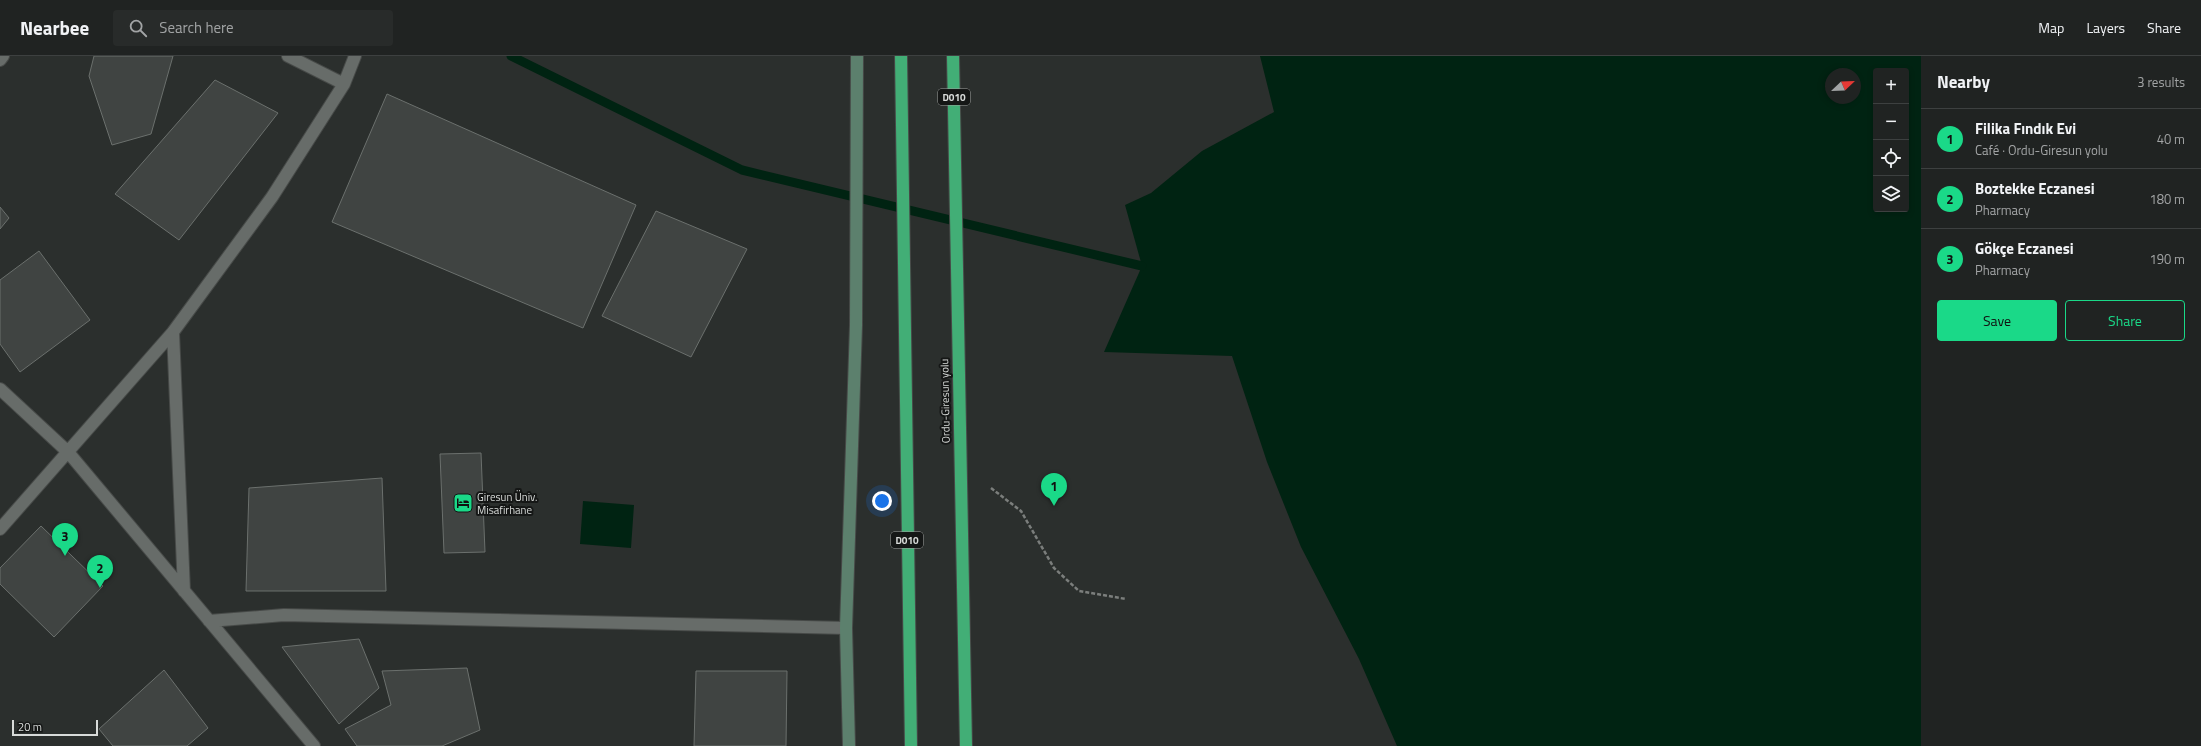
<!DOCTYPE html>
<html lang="en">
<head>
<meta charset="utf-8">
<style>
  :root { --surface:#202322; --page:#282b2a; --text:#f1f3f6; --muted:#a2a4a5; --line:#3d4040; --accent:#1ad988 }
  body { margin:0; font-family:"Titillium Web",sans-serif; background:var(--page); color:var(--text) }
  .controls { position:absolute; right:12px; top:12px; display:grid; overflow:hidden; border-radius:4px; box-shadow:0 2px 6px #0003 }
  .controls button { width:36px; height:36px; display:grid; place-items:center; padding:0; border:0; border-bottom:1px solid var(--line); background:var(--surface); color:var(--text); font:20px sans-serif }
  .compass { position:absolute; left:1825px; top:12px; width:36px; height:36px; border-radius:50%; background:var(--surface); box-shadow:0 2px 6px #0003; rotate:67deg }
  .scale { position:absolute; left:12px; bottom:10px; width:86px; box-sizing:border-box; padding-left:4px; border:2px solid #d8dbd9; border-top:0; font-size:11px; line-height:14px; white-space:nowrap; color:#d8dbd9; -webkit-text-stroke:3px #151716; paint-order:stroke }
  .you { position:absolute; left:882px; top:445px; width:14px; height:14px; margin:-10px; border:3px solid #fff; border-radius:50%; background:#1a73e8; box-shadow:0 0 0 6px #1a73e833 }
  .badge { display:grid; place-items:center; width:26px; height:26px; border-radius:50%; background:var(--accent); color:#111; font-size:13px; font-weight:700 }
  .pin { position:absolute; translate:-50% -33px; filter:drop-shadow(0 1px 2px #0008) }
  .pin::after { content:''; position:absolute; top:21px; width:14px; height:12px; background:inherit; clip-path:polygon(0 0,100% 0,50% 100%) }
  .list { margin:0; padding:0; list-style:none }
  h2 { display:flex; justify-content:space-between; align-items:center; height:52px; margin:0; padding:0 16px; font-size:17px }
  h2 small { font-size:13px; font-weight:400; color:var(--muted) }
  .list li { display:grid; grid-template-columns:26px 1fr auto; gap:12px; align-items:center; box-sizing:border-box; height:60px; padding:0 16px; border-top:1px solid var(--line) }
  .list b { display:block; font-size:15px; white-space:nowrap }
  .list p { margin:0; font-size:13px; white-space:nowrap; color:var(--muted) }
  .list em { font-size:13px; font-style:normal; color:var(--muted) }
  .actions { display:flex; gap:8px; padding:12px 16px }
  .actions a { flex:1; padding:9px 0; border:1px solid var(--accent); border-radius:4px; text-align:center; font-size:14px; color:var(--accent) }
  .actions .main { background:var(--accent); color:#111 }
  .icon { flex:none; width:22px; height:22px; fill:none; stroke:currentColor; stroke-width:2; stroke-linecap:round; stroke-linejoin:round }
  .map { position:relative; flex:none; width:1921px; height:690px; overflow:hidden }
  header { display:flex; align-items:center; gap:24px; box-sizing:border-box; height:56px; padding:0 20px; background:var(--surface); border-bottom:1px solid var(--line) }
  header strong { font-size:19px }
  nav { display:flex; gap:22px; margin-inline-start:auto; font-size:14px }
  .search { width:280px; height:36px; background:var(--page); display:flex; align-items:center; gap:10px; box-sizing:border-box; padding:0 14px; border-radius:4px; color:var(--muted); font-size:15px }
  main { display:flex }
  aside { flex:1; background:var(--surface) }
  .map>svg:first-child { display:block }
  .water { fill:#002312; fill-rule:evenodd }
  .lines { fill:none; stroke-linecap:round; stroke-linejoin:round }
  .stream { stroke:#002312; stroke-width:9 }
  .building { fill:#404442; stroke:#6b706d }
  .street-casing { stroke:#474a48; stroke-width:14 }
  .secondary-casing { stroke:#474a48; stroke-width:14 }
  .highway-casing { stroke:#474a48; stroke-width:14 }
  .path { stroke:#7b7e7c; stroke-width:2.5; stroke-dasharray:4 2; stroke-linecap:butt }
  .street { stroke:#676c69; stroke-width:12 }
  .secondary { stroke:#5c806d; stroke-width:12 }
  .highway { stroke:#42ae76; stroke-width:12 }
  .labels { text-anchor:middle; stroke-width:4; stroke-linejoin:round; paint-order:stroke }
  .shield { fill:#151716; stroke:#9ea09e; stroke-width:1 }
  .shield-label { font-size:10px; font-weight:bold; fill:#d8dbd9 }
  .street-label { font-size:11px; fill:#d8dbd9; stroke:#151716 }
  .poi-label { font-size:11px; fill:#d8dbd9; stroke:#151716; text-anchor:start }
</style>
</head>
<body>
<header>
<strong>Nearbee</strong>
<div class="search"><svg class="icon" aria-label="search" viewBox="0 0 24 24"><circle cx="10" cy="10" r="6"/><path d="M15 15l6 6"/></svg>Search here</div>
<nav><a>Map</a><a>Layers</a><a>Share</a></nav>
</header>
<main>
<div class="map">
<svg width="1921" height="690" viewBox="0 0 1921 690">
  <rect width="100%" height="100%" fill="#2b2f2d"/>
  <path class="water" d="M1260 0H1921V690H1397L1359 603 1301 491 1267 406 1232 300 1104 296 1142 210 1125 149 1151 137 1202 95 1274 56ZM1876 15H1906V153H1876ZM1831 18H1855V42H1831Z
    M583 445 634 449 631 492 580 488Z"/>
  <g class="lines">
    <path class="stream" d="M511 0 742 114 1142 210"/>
  </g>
  <path class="building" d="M94 0H173L151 78 112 89 89 20Z
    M215 24 278 57 179 184 115 138Z
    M387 38 636 149 583 272 332 166Z
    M0 151 9 162 0 173Z
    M656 155 747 193 691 301 602 260Z
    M39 195 90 264 20 316 0 288V224Z
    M481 397 485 496 444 497 440 398Z
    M382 422 386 535H246L249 432Z
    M41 470 103 530 54 581 0 528V512Z
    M359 583 379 632 339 668 282 591Z
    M467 612 480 674 442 690H357L345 673 391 649 382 615Z
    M164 614 208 672 187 690H113L99 673Z
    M696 615H787L786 690H694Z"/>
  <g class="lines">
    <defs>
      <path id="street" d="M288 0 344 28
        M0 4 3 0
        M173 276 184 535
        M0 333 68 396 314 690
        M0 473 173 276 272 141 344 28 355 0
        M209 565 284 559 846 572"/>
      <path id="secondary" d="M849 690 846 572 856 269 857 0"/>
      <path id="highway" d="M901 0 911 690
        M953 0 966 690"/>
    </defs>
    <use href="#street" class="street-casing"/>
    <use href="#secondary" class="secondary-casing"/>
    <use href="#highway" class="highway-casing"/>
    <path class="path" d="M991 432 1021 455 1054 512 1079 535 1126 543"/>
    <use href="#street" class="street"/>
    <use href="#secondary" class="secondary"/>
    <use href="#highway" class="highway"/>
  </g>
  <defs>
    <symbol id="hotel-square" viewBox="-11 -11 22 22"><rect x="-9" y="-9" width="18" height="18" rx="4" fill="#1ad988" stroke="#151716"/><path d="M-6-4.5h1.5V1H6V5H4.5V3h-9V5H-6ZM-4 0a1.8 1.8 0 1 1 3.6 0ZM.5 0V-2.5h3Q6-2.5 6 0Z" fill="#111"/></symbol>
  </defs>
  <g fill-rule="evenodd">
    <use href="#hotel-square" x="452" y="436" width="22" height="22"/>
  </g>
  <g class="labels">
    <g class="shield">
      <rect x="938" y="33" width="32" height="16" rx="3"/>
      <rect x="891" y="476" width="32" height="16" rx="3"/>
    </g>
    <g class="shield-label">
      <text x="954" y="45">D010</text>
      <text x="907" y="488">D010</text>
    </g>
    <g class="street-label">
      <text transform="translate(945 345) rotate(-91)" y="4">Ordu-Giresun yolu</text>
    </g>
    <g class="poi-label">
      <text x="477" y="445">Giresun Üniv.<tspan x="477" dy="13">Misafirhane</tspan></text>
    </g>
  </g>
</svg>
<div class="controls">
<button>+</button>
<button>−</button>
<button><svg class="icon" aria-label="locate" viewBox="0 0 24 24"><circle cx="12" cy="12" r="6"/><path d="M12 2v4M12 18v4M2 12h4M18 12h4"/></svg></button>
<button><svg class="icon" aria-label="layers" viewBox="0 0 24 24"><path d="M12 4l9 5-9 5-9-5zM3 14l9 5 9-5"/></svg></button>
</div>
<svg class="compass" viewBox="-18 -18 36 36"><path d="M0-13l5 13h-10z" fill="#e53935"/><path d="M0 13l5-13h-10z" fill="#a2a4a5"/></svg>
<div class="scale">20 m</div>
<div class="you"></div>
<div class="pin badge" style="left:1054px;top:450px">1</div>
<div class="pin badge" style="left:100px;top:532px">2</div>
<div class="pin badge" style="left:65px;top:500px">3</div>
</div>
<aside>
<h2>Nearby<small>3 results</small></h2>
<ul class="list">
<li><span class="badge">1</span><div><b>Filika Fındık Evi</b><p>Café · Ordu-Giresun yolu</p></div><em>40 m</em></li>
<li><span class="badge">2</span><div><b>Boztekke Eczanesi</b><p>Pharmacy</p></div><em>180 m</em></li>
<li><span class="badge">3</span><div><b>Gökçe Eczanesi</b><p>Pharmacy</p></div><em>190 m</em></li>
</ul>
<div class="actions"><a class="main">Save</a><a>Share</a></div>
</aside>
</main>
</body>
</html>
